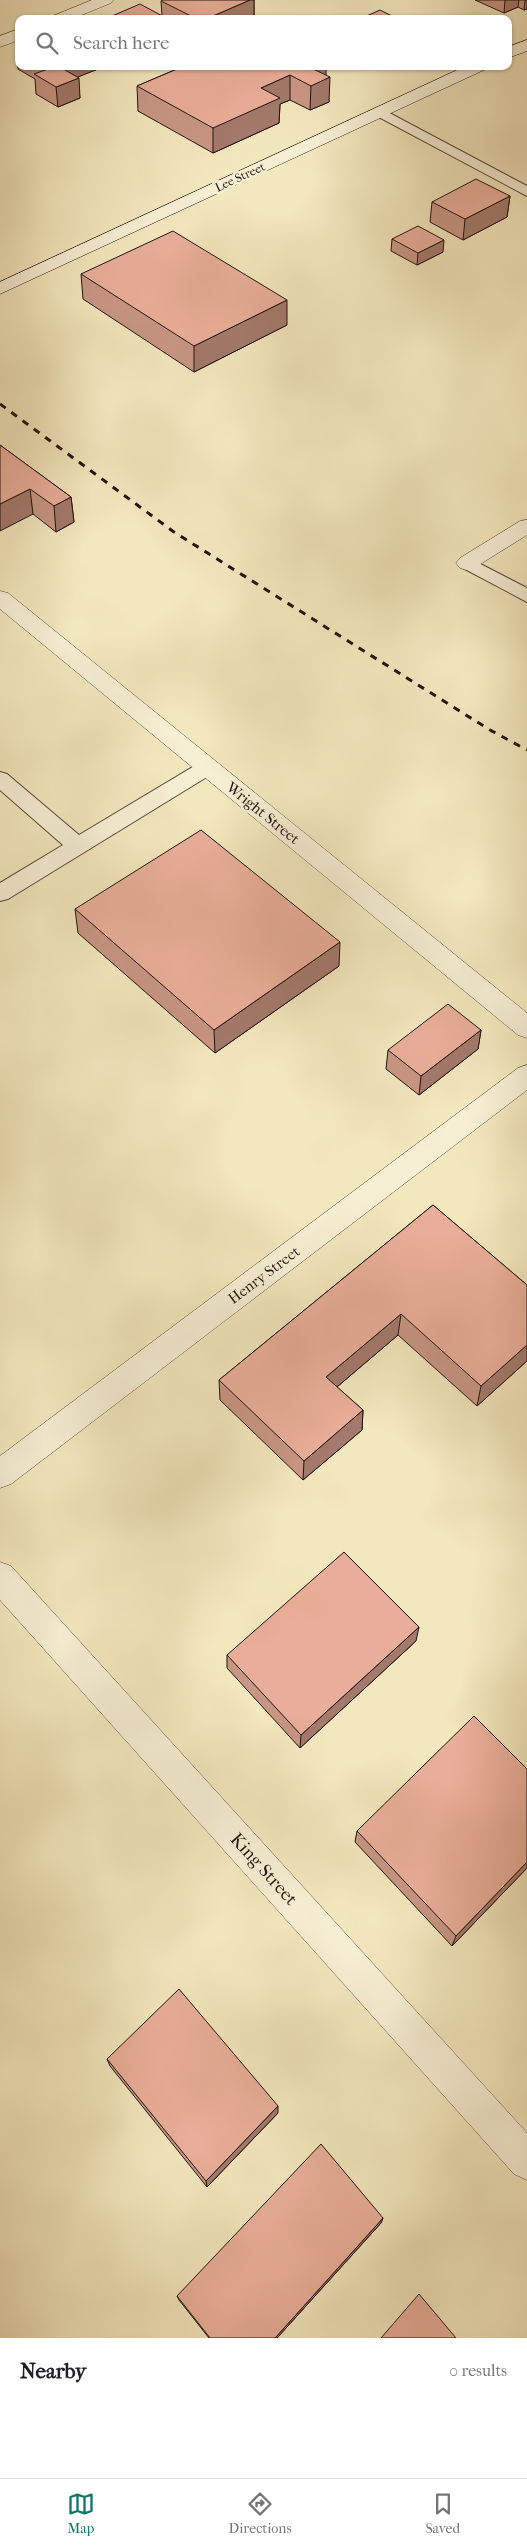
<!DOCTYPE html>
<html lang="en">
<head>
<meta charset="utf-8">
<style>
  :root { --surface:#fff; --page:#f6f6f6; --text:#202124; --muted:#757577; --line:#e0e0e0; --accent:#0f766e }
  body { margin:0; font-family:"IM FELL French Canon",serif; background:var(--page); color:var(--text) }
  .list { margin:0; padding:0; list-style:none }
  h2 { display:flex; justify-content:space-between; align-items:center; height:65px; margin:0; padding:0 20px; font-size:21px }
  h2 small { font-size:16px; font-weight:400; color:var(--muted) }
  .icon { flex:none; width:28px; height:28px; fill:none; stroke:currentColor; stroke-width:2; stroke-linecap:round; stroke-linejoin:round }
  .map { position:relative; flex:none; width:527px; height:2338px; overflow:hidden }
  .search { position:absolute; background:var(--surface); box-shadow:0 1px 4px #0004; left:15px; right:15px; top:15px; height:55px; display:flex; align-items:center; gap:12px; box-sizing:border-box; padding:0 18px; border-radius:10px; color:var(--muted); font-size:19px }
  .sheet { height:140px; background:var(--surface) }
  nav { display:flex; justify-content:space-around; align-items:center; box-sizing:border-box; height:70px; border-top:1px solid var(--line); background:var(--surface); font-size:14px; color:var(--muted) }
  nav a { display:grid; justify-items:center; gap:2px }
  nav .on { color:var(--accent) }
  .map>svg:first-child { display:block }
  .lines { fill:none; stroke-linecap:round; stroke-linejoin:round }
  .service-casing { stroke:#574737; stroke-width:2 }
  .minor-casing { stroke:#574737; stroke-width:1 }
  .secondary-casing { stroke:#23120a; stroke-width:1 }
  .service { fill:#f7efd4; fill-rule:evenodd }
  .minor { fill:#f7efd4; fill-rule:evenodd }
  .secondary { fill:#f7efd4; fill-rule:evenodd }
  .rail { stroke:#23120a; stroke-width:3; stroke-dasharray:7 7; stroke-linecap:butt }
  .wall { fill:#c89684; stroke:#23120a }
  .shaded-wall { fill:#a37a6b; stroke:#23120a }
  .building { fill:#e9ae99; stroke:#23120a }
  .labels { text-anchor:middle; stroke-width:5; stroke-linejoin:round; paint-order:stroke }
  .far-street-label { font-size:12px; fill:#23120a; stroke:#f7efd4 }
  .street-label { font-size:15px; fill:#23120a; stroke:#f7efd4 }
  .near-street-label { font-size:18px; fill:#23120a; stroke:#f7efd4 }
</style>
</head>
<body>
<div class="map">
<svg width="527" height="2338" viewBox="0 0 527 2338">
  <rect width="100%" height="100%" fill="#f3e7bd"/>
  <filter id="stains"><feTurbulence type="fractalNoise" baseFrequency=".004" numOctaves="4"/><feColorMatrix values="0 0 0 0 .2 0 0 0 0 .09 0 0 0 0 .02 0 0 0 .5 -.17"/></filter>
  <radialGradient id="worn" r=".72"><stop offset=".6" stop-color="#630" stop-opacity="0"/><stop offset="1" stop-color="#630" stop-opacity=".3"/></radialGradient>
  <g class="lines">
    <defs>
      <path id="service" d="M380 108 527 186V196L375 115 373 112Z
        M467 557 527 588V602L461 567 458 563 461 559Z
        M208 760 215 762 218 767 215 772 8 899 0 901V883L63 845 0 790V772L7 774 79 835 201 762Z"/>
      <path id="minor" d="M92 0H114L111 3 72 19H50L53 16Z
        M19 29V40L0 47V36Z
        M527 520V535L474 568 467 570 460 568 456 563 460 558 520 521Z
        M0 591 8 593 527 1013V1038L518 1035 0 609Z
        M527 1065V1090L11 1484 0 1488V1456L518 1068Z
        M0 1562 11 1566 527 2133V2180L514 2174 0 1600Z"/>
      <path id="secondary" d="M527 40V51L508 58V47Z
        M466 66H488L486 69 0 294V282Z"/>
    </defs>
    <use href="#service" class="service-casing"/>
    <use href="#minor" class="minor-casing"/>
    <use href="#secondary" class="secondary-casing"/>
    <use href="#service" class="service"/>
    <use href="#minor" class="minor"/>
    <use href="#secondary" class="secondary"/>
    <path class="rail" d="M0 404 174 532 490 730 527 750"/>
  </g>
  <path class="wall" d="M254 0V18L258 19H105L162 16 161 1Z
    M475 0H527V9L524 10 518 7 504 13Z
    M19 48V66H98V69L77 77 80 98 58 107 36 94 35 79 18 69 16 49Z
    M184 66 326 75 329 102 310 110 290 100 280 104 279 123 213 153 138 111 137 86Z
    M510 196 507 217 463 240 430 222 432 202Z
    M392 239 443 252 417 265 391 251Z
    M81 274 287 325 194 372 83 299Z
    M0 445 71 497 74 522 56 532 33 514Z
    M75 909 339 966 215 1053 78 933Z
    M481 1030 478 1049 419 1095 386 1069 388 1050Z
    M433 1205 527 1285V1361L477 1406 398 1335 337 1387 363 1410 362 1430 303 1480 220 1400 219 1380Z
    M416 1641 300 1748 227 1668V1655Z
    M527 1769V1868L452 1946 355 1842 357 1831Z
    M107 2059 278 2113 207 2187 110 2066Z
    M383 2218 381 2223 277 2338H209L179 2300 177 2296Z"/>
  <path class="shaded-wall" d="M250 0H254V18L252 19H206Z
    M505 0H519L518 7 504 13Z
    M525 0H527V9L524 10Z
    M56 66H98V69L58 85Z
    M311 66H326V79L330 77 329 102 310 110 311 86 309 67Z
    M290 75V100L280 104 279 123 213 153V128L261 88Z
    M79 78 80 98 58 107 56 87Z
    M510 196 507 217 463 240 465 219Z
    M444 240 443 252 417 265 418 253Z
    M287 300V325L194 372V346Z
    M30 489 33 514 0 531V504Z
    M71 497 74 522 56 532 54 506Z
    M340 942 339 966 215 1053 214 1030Z
    M481 1030 478 1049 419 1095 421 1076Z
    M401 1314 398 1335 325 1397 326 1377Z
    M527 1345V1361L477 1406 481 1386Z
    M363 1410 362 1430 303 1480 304 1461Z
    M419 1627 416 1641 300 1748 301 1735Z
    M527 1862V1868L452 1946 456 1936Z
    M278 2106V2113L207 2187 206 2181Z
    M383 2218 381 2223 277 2338H275Z"/>
  <path class="building" d="M162 0H250L206 19H197L161 1Z
    M140 4 168 19H105Z
    M380 10 398 19H360Z
    M44 66H58L79 78 56 87 34 74 48 69Z
    M184 66H311L309 67 330 77 311 86 290 75 261 88 280 98 213 128 137 86Z
    M476 179 510 196 465 219 432 202Z
    M418 226 444 240 418 253 392 239Z
    M173 231 287 300 194 346 81 274Z
    M0 445 71 497 54 506 30 489 0 504Z
    M201 830 340 942 214 1030 75 909Z
    M448 1004 481 1030 421 1076 388 1050Z
    M433 1205 527 1285V1345L481 1386 401 1314 326 1377 363 1410 304 1461 219 1380Z
    M344 1552 419 1627 301 1735 227 1655Z
    M474 1716 527 1769V1862L456 1936 357 1831Z
    M179 1989 278 2106 206 2181 107 2059Z
    M321 2144 383 2218 275 2338H210L177 2296Z
    M419 2294 456 2338H381Z"/>
  <g class="labels">
    <g class="far-street-label">
      <text transform="translate(240 177) rotate(-25)" y="4">Lee Street</text>
    </g>
    <g class="street-label">
      <text transform="translate(263 813) rotate(39)" y="5">Wright Street</text>
      <text transform="translate(264 1275) rotate(-37)" y="5">Henry Street</text>
    </g>
    <g class="near-street-label">
      <text transform="translate(264 1869) rotate(48)" y="6">King Street</text>
    </g>
  </g>
  <rect width="100%" height="100%" filter="url(#stains)"/>
  <rect width="100%" height="100%" fill="url(#worn)"/>
</svg>
<div class="search"><svg class="icon" aria-label="search" viewBox="0 0 24 24"><circle cx="10" cy="10" r="6"/><path d="M15 15l6 6"/></svg>Search here</div>
</div>
<section class="sheet">
<h2>Nearby<small>0 results</small></h2>
<ul class="list">
</ul>
</section>
<nav>
<a class="on"><svg class="icon" aria-label="map" viewBox="0 0 24 24"><path d="M3 6l6-2 6 2 6-2v14l-6 2-6-2-6 2zM9 4v14M15 6v14"/></svg>Map</a>
<a><svg class="icon" aria-label="directions" viewBox="0 0 24 24"><path d="M12 3l9 9-9 9-9-9zM9 14v-3h6M13 9l2 2-2 2"/></svg>Directions</a>
<a><svg class="icon" aria-label="saved" viewBox="0 0 24 24"><path d="M7 4h10v16l-5-4-5 4z"/></svg>Saved</a>
</nav>
</body>
</html>
